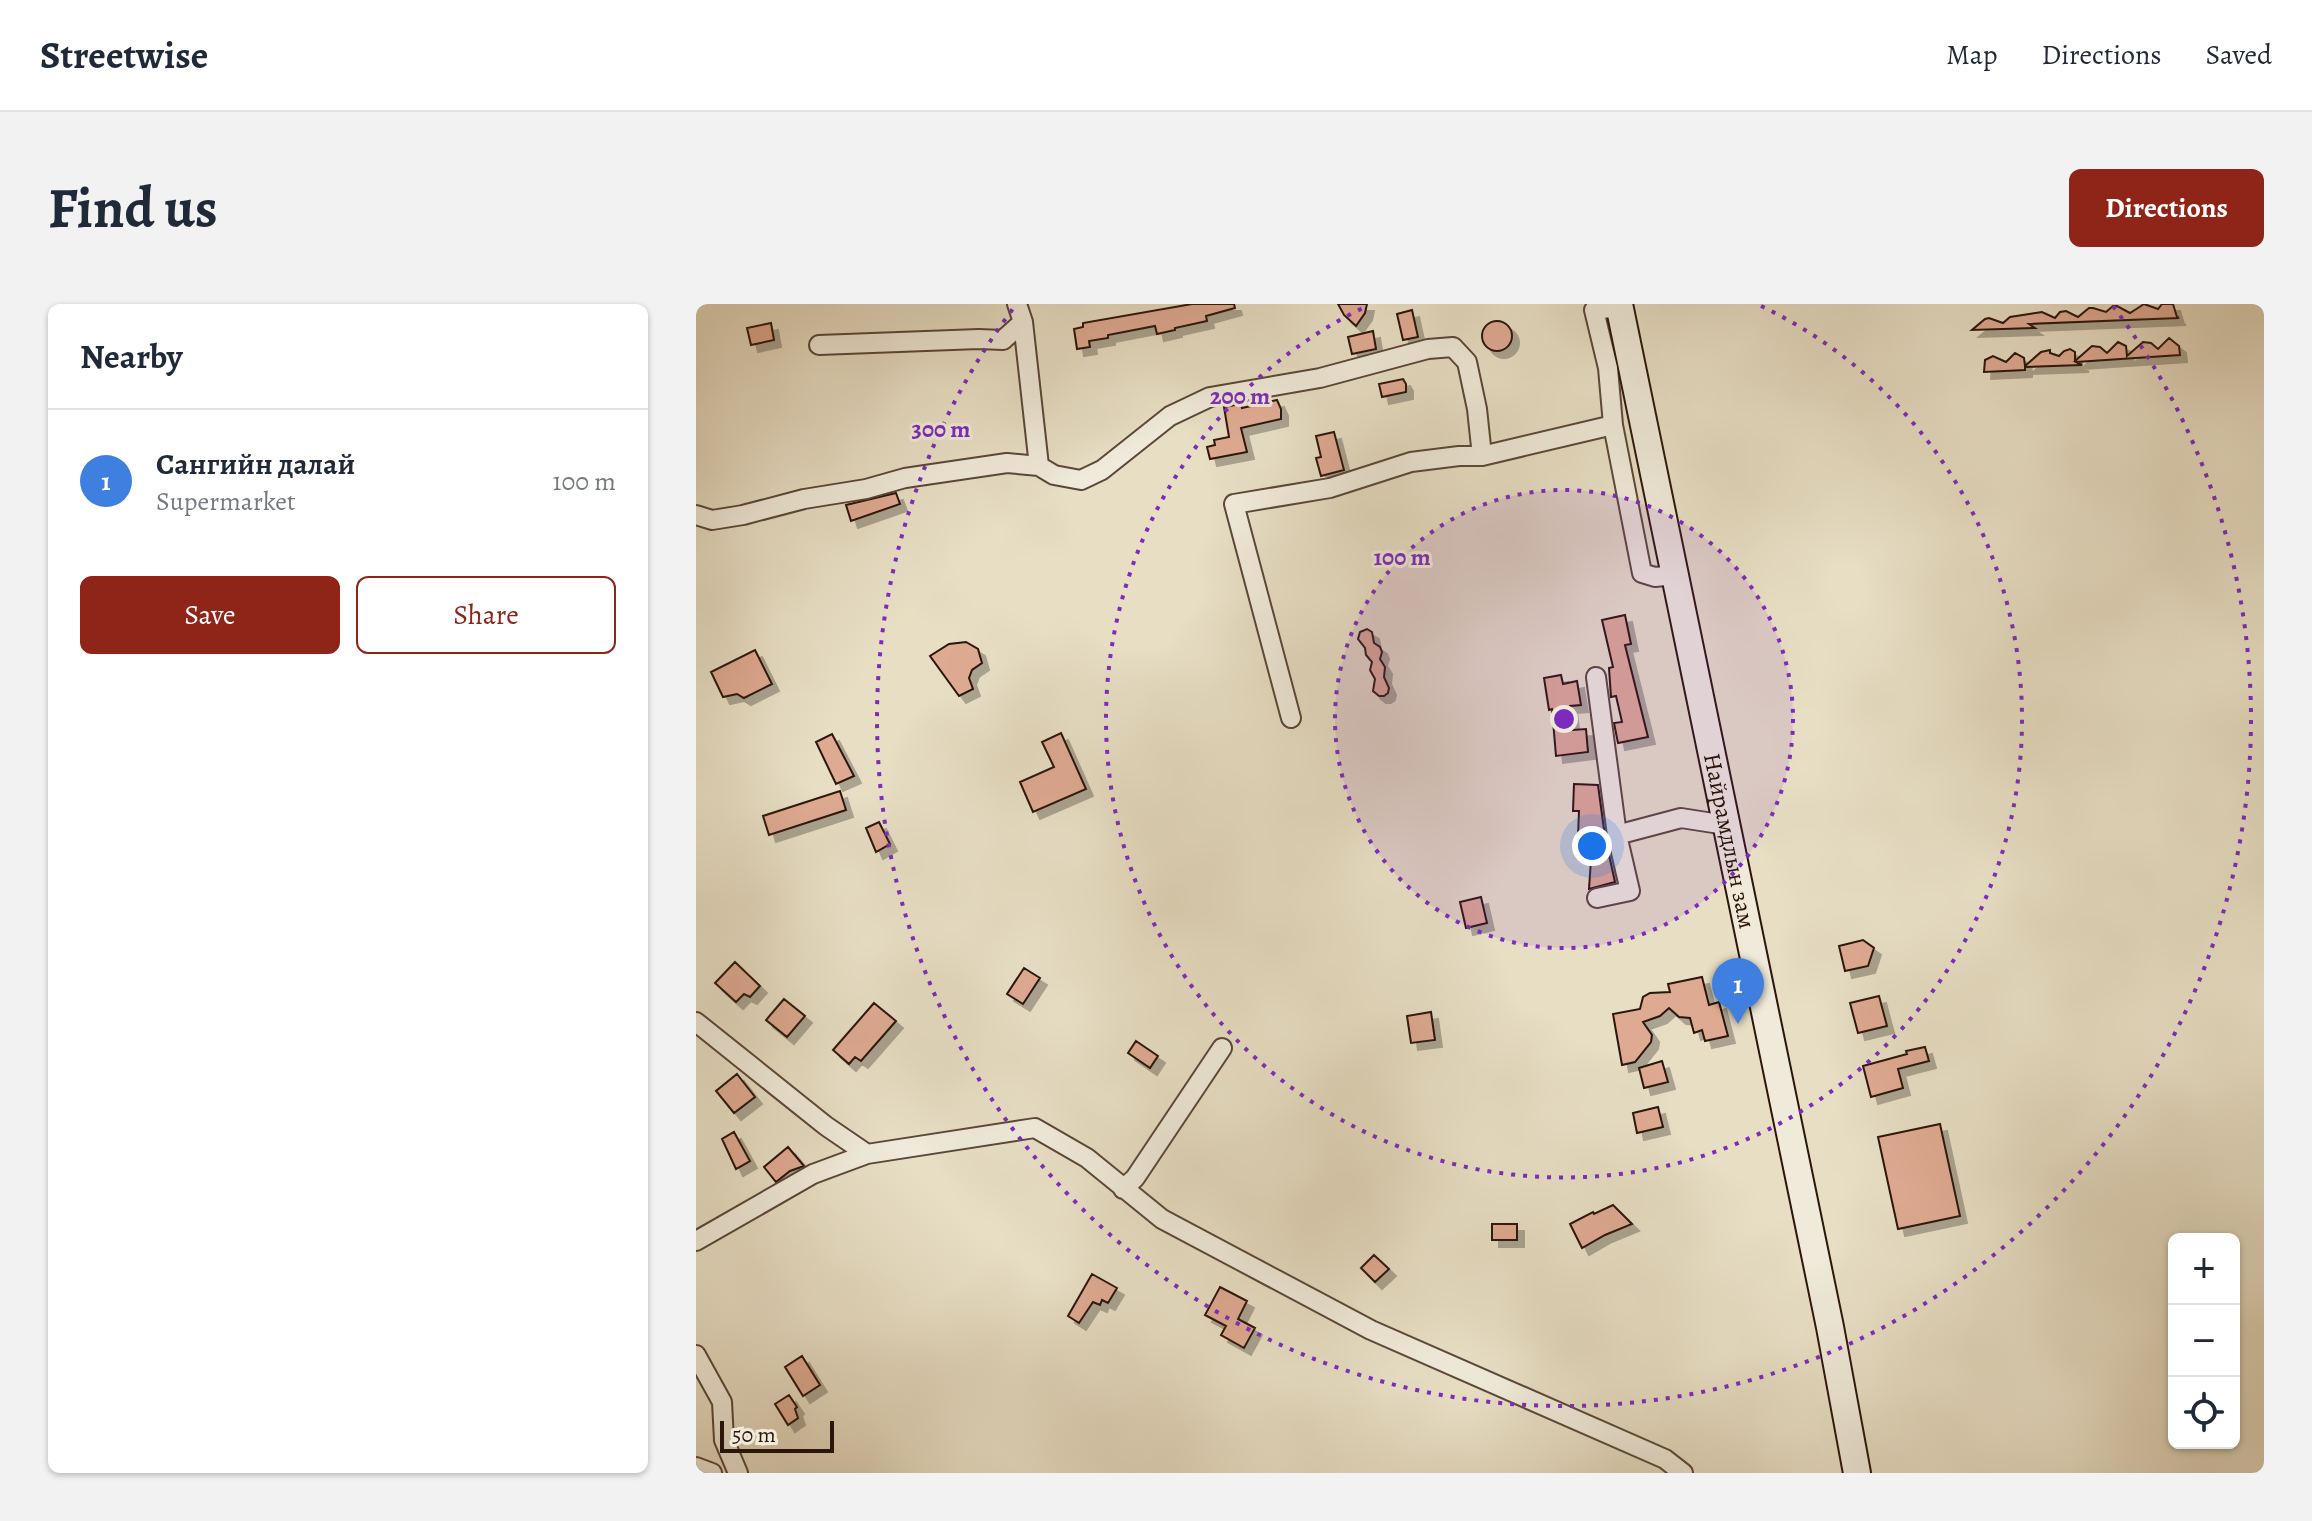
<!DOCTYPE html>
<html lang="en">
<head>
<meta charset="utf-8">
<style>
  :root { --surface:#fff; --page:#f2f2f3; --text:#1f2937; --muted:#747a83; --line:#e0e1e3; --accent:#8f2418 }
  body { margin:0; font-family:Alegreya,serif; background:var(--page); color:var(--text) }
  .controls { position:absolute; right:24px; bottom:24px; display:grid; overflow:hidden; border-radius:12px; box-shadow:0 2px 6px #0004 }
  .controls button { width:72px; height:72px; display:grid; place-items:center; padding:0; border:0; border-bottom:2px solid var(--line); background:var(--surface); color:var(--text); font:40px sans-serif }
  .scale { position:absolute; left:24px; bottom:20px; width:114px; box-sizing:border-box; padding-left:8px; border:4px solid #2c1509; border-top:0; font-size:22px; line-height:28px; white-space:nowrap; color:#2c1509; -webkit-text-stroke:6px #efead9; paint-order:stroke }
  .you { position:absolute; left:896px; top:542px; width:28px; height:28px; margin:-20px; border:6px solid #fff; border-radius:50%; background:#1a73e8; box-shadow:0 0 0 12px #1a73e833 }
  .badge { display:grid; place-items:center; width:52px; height:52px; border-radius:50%; background:var(--accent); color:#fff; font-size:26px; font-weight:700 }
  .pin { position:absolute; translate:-50% -66px; filter:drop-shadow(0 2px 4px #0008) }
  .pin::after { content:''; position:absolute; top:42px; width:28px; height:24px; background:inherit; clip-path:polygon(0 0,100% 0,50% 100%) }
  .list { margin:0; padding:0; list-style:none }
  h2 { display:flex; justify-content:space-between; align-items:center; height:104px; margin:0; padding:0 32px; font-size:34px }
  h2 small { font-size:26px; font-weight:400; color:var(--muted) }
  .list li { display:grid; grid-template-columns:52px 1fr auto; gap:24px; align-items:center; box-sizing:border-box; height:144px; padding:0 32px; border-top:2px solid var(--line) }
  .list b { display:block; font-size:30px; white-space:nowrap }
  .list p { margin:0; font-size:26px; white-space:nowrap; color:var(--muted) }
  .list em { font-size:26px; font-style:normal; color:var(--muted) }
  .actions { display:flex; gap:16px; padding:24px 32px }
  .actions a { flex:1; padding:18px 0; border:2px solid var(--accent); border-radius:12px; text-align:center; font-size:28px; color:var(--accent) }
  .actions .main { background:var(--accent); color:#fff }
  .icon { flex:none; width:44px; height:44px; fill:none; stroke:currentColor; stroke-width:2; stroke-linecap:round; stroke-linejoin:round }
  .map { position:relative; flex:none; width:1568px; height:1169px; overflow:hidden; border-radius:12px }
  header { display:flex; align-items:center; gap:48px; box-sizing:border-box; height:112px; padding:0 40px; background:var(--surface); border-bottom:2px solid var(--line) }
  header strong { font-size:38px }
  nav { display:flex; gap:44px; margin-inline-start:auto; font-size:28px }
  .intro { display:flex; align-items:center; justify-content:space-between; box-sizing:border-box; height:192px; padding:0 48px }
  h1 { margin:0; font-size:56px }
  .button { padding:20px 36px; border-radius:12px; background:var(--accent); color:#fff; font-size:28px; font-weight:700 }
  main { display:flex; gap:48px; padding:0 48px }
  aside { flex:1; background:var(--surface); border-radius:12px; box-shadow:0 2px 6px #0004 }
  .map>svg:first-child { display:block }
  .building { fill:#dfaa92; stroke:#2c1509; stroke-width:2; filter:url(#shadow) }
  .lines { fill:none; stroke-linecap:round; stroke-linejoin:round }
  .minor-casing { stroke:#5b4738; stroke-width:22 }
  .secondary-casing { stroke:#2c1509; stroke-width:30 }
  .minor { stroke:#efead9; stroke-width:18 }
  .secondary { stroke:#efead9; stroke-width:26 }
  .ring { fill:none; stroke:#7b2cbf; stroke-width:4; stroke-dasharray:4 8 }
  .labels { text-anchor:middle; stroke-width:6; stroke-linejoin:round; paint-order:stroke }
  .street-label { font-size:24px; fill:#2c1509; stroke:#efead9 }
  .centre { fill:#7b2cbf; stroke:#efead9; stroke-width:4 }
  .ring-label { font-size:24px; text-anchor:middle; font-weight:bold; fill:#7b2cbf; stroke:#efead9; stroke-width:6; stroke-linejoin:round; paint-order:stroke }
</style>
</head>
<body>
<header>
<strong>Streetwise</strong>
<nav><a>Map</a><a>Directions</a><a>Saved</a></nav>
</header>
<div class="intro"><h1>Find us</h1><a class="button">Directions</a></div>
<main>
<aside>
<h2>Nearby<small></small></h2>
<ul class="list">
<li><span class="badge" style="background:#3f7fe0">1</span><div><b>Сангийн далай</b><p>Supermarket</p></div><em>100 m</em></li>
</ul>
<div class="actions"><a class="main">Save</a><a>Share</a></div>
</aside>
<div class="map">
<svg width="1568" height="1169" viewBox="0 0 1568 1169">
  <defs>
    <filter id="shadow"><feDropShadow dx="7" dy="7" stdDeviation="0" flood-color="#0004"/></filter>
  </defs>
  <rect width="100%" height="100%" fill="#e7dec4"/>
  <filter id="stains"><feTurbulence type="fractalNoise" baseFrequency=".0025" numOctaves="4"/><feColorMatrix values="0 0 0 0 .2 0 0 0 0 .09 0 0 0 0 .02 0 0 0 .5 -.17"/></filter>
  <radialGradient id="worn" r=".72"><stop offset=".6" stop-color="#630" stop-opacity="0"/><stop offset="1" stop-color="#630" stop-opacity=".3"/></radialGradient>
  <path class="building" d="M496 0H538L539 4 510 12 511 17 479 24V26L461 30 459 22 412 31V34L393 37 394 43 381 45 378 25 387 23V19Z
    M642 0H671L669 9 660 22 648 11Z
    M1448 0 1462 5 1466 0H1477L1481 13 1483 14 1333 20 1339 24 1276 26 1289 15 1293 14 1307 19 1314 13 1346 8 1359 14 1364 8 1370 7 1382 13 1393 4H1397L1410 8 1417 2H1421L1434 9Z
    M716 6 722 33 707 36 701 10Z
    M786 32a15 15 0 1 1 30 0a15 15 0 1 1-30 0Z
    M75 19 78 36 55 41 51 24Z
    M677 27 680 45 656 50 652 33Z
    M1473 34 1483 42 1484 51 1380 58 1386 61 1329 63V66L1288 68 1289 56 1297 52 1310 58 1319 49 1328 54 1329 62 1345 48 1354 46V49L1363 52 1368 47 1374 45 1379 48V57L1396 42 1404 43 1411 49 1422 38 1430 42 1431 52 1447 38 1455 39 1462 45Z
    M707 75 710 80V88L686 93 683 80Z
    M581 96 585 105V115L545 124 551 148 514 155 511 143 519 141 518 136 533 133 528 103 545 100 546 104Z
    M638 128 648 166 625 172 620 154 625 153 620 132Z
    M200 189 204 200 155 217 150 201Z
    M929 311 935 340 929 341 952 433 922 439 918 419 926 418 920 392 915 393 913 364 917 363 906 316Z
    M671 325 676 328 678 339 684 343 686 348 684 355 689 363 688 373 693 384 692 389 688 392H683L677 387 679 375 674 366 676 358 670 351 669 344 662 335 664 328Z
    M270 338 282 345 286 359 276 366 273 374 277 385 263 392 234 352 253 340Z
    M59 346 76 380 48 394 41 390 27 393 15 368Z
    M865 371 867 380 881 377 885 401 874 402 877 426 890 425 892 448 860 452 856 405 853 406 848 374Z
    M365 429 390 485 337 508 324 478 358 463 346 438Z
    M136 430 158 472 140 480 120 438Z
    M878 480 902 481 909 533 919 578 893 585 895 556H888L889 532H882L883 507H877Z
    M144 487 150 506 73 531 67 512Z
    M183 518 194 540 180 548 170 524Z
    M785 593 791 619 770 624 764 598Z
    M1167 636 1178 644 1172 662 1149 667 1143 642Z
    M39 658 64 682 54 693 48 690 40 698 19 679Z
    M328 664 344 674 327 700 311 690Z
    M1006 673 1013 701 1023 698 1032 732 1009 737 1006 726 998 729 994 714 983 713 973 704 964 712 947 718 956 731 955 738 939 758 926 761 917 710 944 705 947 693 954 689 974 688 972 680Z
    M1183 692 1191 722 1162 729 1154 699Z
    M88 695 109 712 91 733 70 716Z
    M178 699 200 717 165 757 159 753 153 760 137 746Z
    M735 708 739 736 715 739 711 712Z
    M440 737 462 752 454 764 432 749Z
    M1229 743 1233 757 1202 765 1207 784 1175 793 1167 762 1211 750 1210 747Z
    M966 757 972 778 948 784 943 764Z
    M41 770 59 793 38 809 20 787Z
    M962 803 967 823 941 829 937 809Z
    M1244 820 1264 912 1202 925 1182 833Z
    M38 828 54 857 40 865 26 835Z
    M92 843 108 862 94 867 80 878 68 863Z
    M917 901 936 920 909 931 886 944 874 920 897 908 898 910Z
    M796 920H821V936H796Z
    M678 951 693 965 679 978 665 964Z
    M396 970 421 984 412 999 406 996 404 1001 397 998 383 1019 372 1012Z
    M524 983 551 997 542 1015 559 1024 548 1044 525 1031 530 1022 509 1011Z
    M106 1052 124 1081 107 1092 89 1063Z
    M93 1091 101 1103 99 1105 102 1114 92 1121 79 1100Z"/>
  <g class="lines">
    <defs>
      <path id="minor" d="M321 0 327 18 343 162
        M923 3 898 6 912 64 917 121 946 269 959 273 979 271
        M123 41 283 35 307 36 327 18
        M0 211 16 216 47 211 108 195 170 185 209 174 311 159 343 162 358 171 385 176 406 166 474 112 514 93 624 74 732 45 757 43 771 58 781 105 786 152
        M900 373 921 531 934 587 901 594
        M595 414 538 200 634 184 715 158 763 152H786L917 121
        M921 531 985 514 1030 521
        M0 718 130 822 171 850 339 824 391 854 466 915 675 1026 969 1155 987 1169
        M427 885 439 874 526 744
        M0 937 117 870 171 850
        M0 1051 26 1098 28 1136 42 1169
        M0 1163 16 1169"/>
      <g id="secondary">
        <path id="s1" d="M923 0 1134 1023 1161 1169"/>
      </g>
    </defs>
    <use href="#minor" class="minor-casing"/>
    <use href="#secondary" class="secondary-casing"/>
    <use href="#minor" class="minor"/>
    <use href="#secondary" class="secondary"/>
  </g>
  <circle cx="868" cy="415" r="229" fill="#7b2cbf" fill-opacity=".12"/>
  <g class="ring">
    <circle cx="868" cy="415" r="229"/>
    <path d="M1065 2A458 458 0 1 1 671 2"/>
    <path d="M1417 2A687 687 0 1 1 319 2"/>
  </g>
  <g class="labels">
    <g class="street-label">
      <text dy="8" stroke="none"><textPath href="#s1" startOffset="548">Найрамдлын зам</textPath></text>
    </g>
  </g>
  <circle cx="868" cy="415" r="12" class="centre"/>
  <g class="ring-label">
    <text x="544" y="100">200 m</text>
    <text x="245" y="133">300 m</text>
    <text x="706" y="261">100 m</text>
  </g>
  <rect width="100%" height="100%" filter="url(#stains)"/>
  <rect width="100%" height="100%" fill="url(#worn)"/>
</svg>
<div class="controls">
<button>+</button>
<button>−</button>
<button><svg class="icon" aria-label="locate" viewBox="0 0 24 24"><circle cx="12" cy="12" r="6"/><path d="M12 2v4M12 18v4M2 12h4M18 12h4"/></svg></button>
</div>
<div class="scale">50 m</div>
<div class="you"></div>
<div class="pin badge" style="left:1042px;top:720px;background:#3f7fe0">1</div>
</div>
</main>
</body>
</html>
